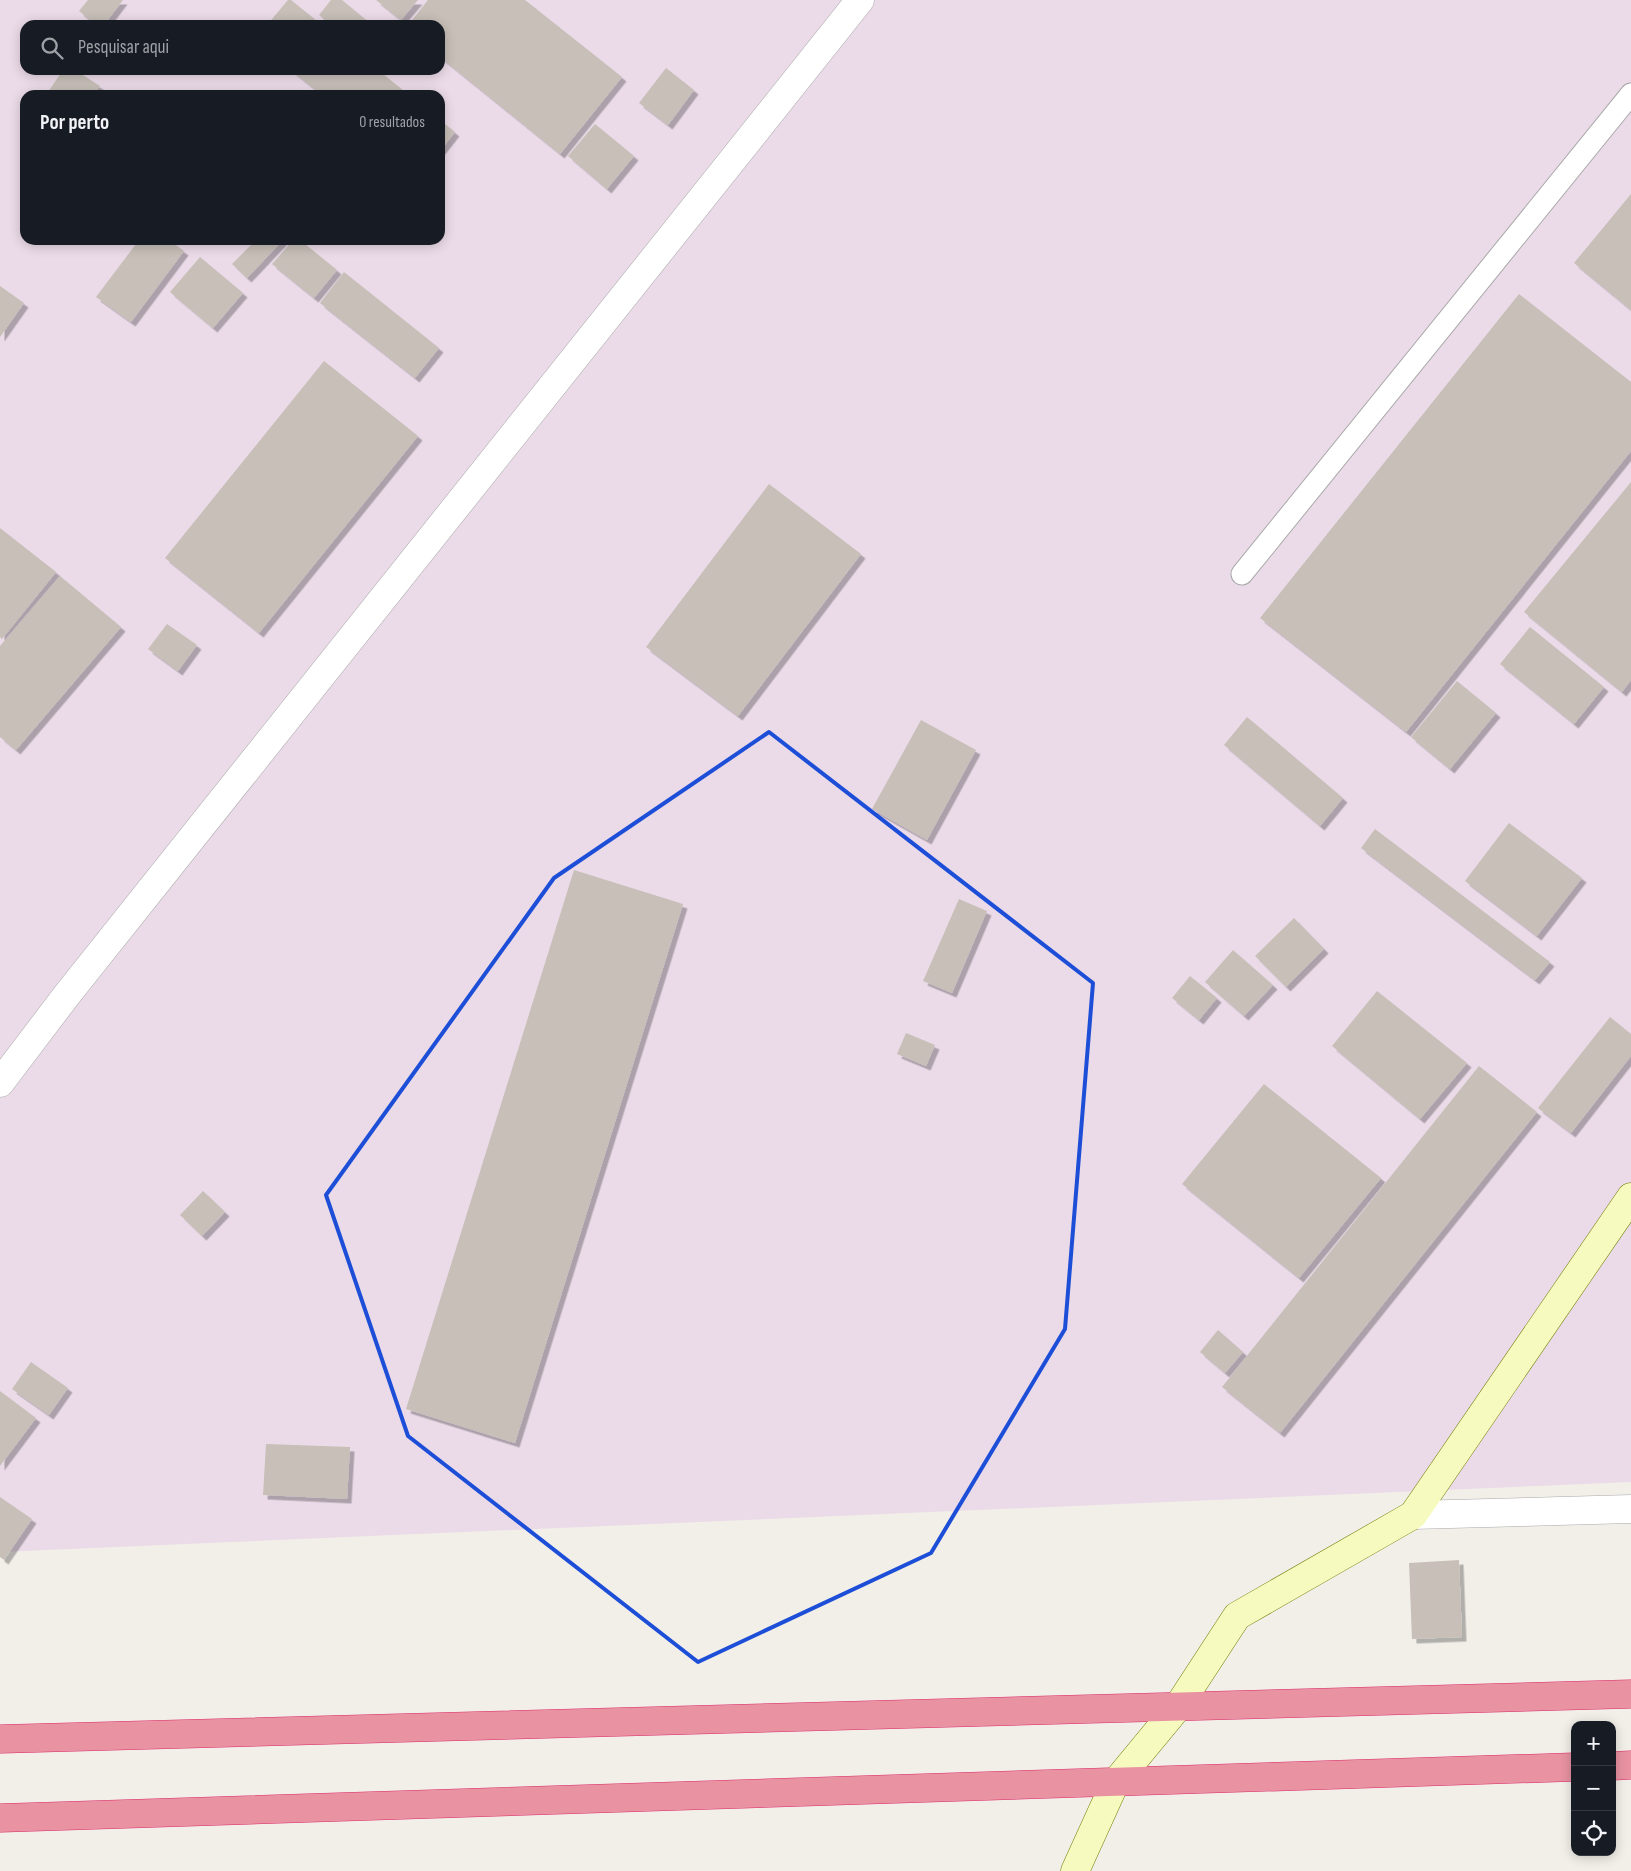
<!DOCTYPE html>
<html lang="pt">
<head>
<meta charset="utf-8">
<style>
  :root { --surface:#171b24; --page:#242831; --text:#f1f3f6; --muted:#9ea1a6; --line:#363941 }
  body { margin:0; font-family:"Sofia Sans Condensed",sans-serif; background:var(--page); color:var(--text) }
  .controls { position:absolute; right:15px; bottom:15px; display:grid; overflow:hidden; border-radius:10px; box-shadow:0 2px 12px #0003 }
  .controls button { width:45px; height:45px; display:grid; place-items:center; padding:0; border:0; border-bottom:1px solid var(--line); background:var(--surface); color:var(--text); font:25px sans-serif }
  .list { margin:0; padding:0; list-style:none }
  h2 { display:flex; justify-content:space-between; align-items:center; height:65px; margin:0; padding:0 20px; font-size:21px }
  h2 small { font-size:16px; font-weight:400; color:var(--muted) }
  .icon { flex:none; width:28px; height:28px; fill:none; stroke:currentColor; stroke-width:2; stroke-linecap:round; stroke-linejoin:round }
  .map { position:relative; flex:none; width:1631px; height:1871px; overflow:hidden }
  .search { position:absolute; background:var(--surface); box-shadow:0 2px 12px #0003; left:20px; top:20px; width:425px; height:55px; display:flex; align-items:center; gap:12px; box-sizing:border-box; padding:0 18px; border-radius:15px; color:var(--muted); font-size:19px }
  .panel { position:absolute; background:var(--surface); box-shadow:0 2px 12px #0003; left:20px; top:90px; width:425px; height:155px; border-radius:15px }
  .map>svg:first-child { display:block }
  .industrial { fill:#ebdbe8; fill-rule:evenodd }
  .building { fill:#c7bfb8; filter:url(#shadow) }
  .lines { fill:none; stroke-linecap:round; stroke-linejoin:round }
  .lane-casing { stroke:#a9a9a9; stroke-width:23 }
  .street-casing { stroke:#a9a9a9; stroke-width:29 }
  .secondary-casing { stroke:#707d05; stroke-width:29 }
  .highway-casing { stroke:#dc2a67; stroke-width:29 }
  .lane { stroke:#fff; stroke-width:21 }
  .street { stroke:#fff; stroke-width:28 }
  .secondary { stroke:#f7fabf; stroke-width:28 }
  .highway { stroke:#e892a2; stroke-width:28 }
  .marked { fill:none; stroke:#1d4ed8; stroke-width:4; stroke-linejoin:round }
</style>
</head>
<body>
<div class="map">
<svg width="1631" height="1871" viewBox="0 0 1631 1871">
  <defs>
    <filter id="shadow"><feDropShadow dx="4.5" dy="4.5" stdDeviation="0" flood-color="#0004"/></filter>
  </defs>
  <rect width="100%" height="100%" fill="#f2efe9"/>
  <path class="industrial" d="M0 0H1631V1482L0 1552ZM25 25H440V70H25ZM25 95H440V240H25Z"/>
  <path class="building" d="M88 0H123L104 25H97L79 11Z
    M288 0H291L322 25H267Z
    M331 0H342L370 23 369 25H330L319 15Z
    M376 0H418L401 20Z
    M428 0H525L622 77 560 154 440 57V25H408Z
    M666 68 694 90 668 125 639 103Z
    M63 70H75L100 86 94 95H46Z
    M291 70H378L409 95H322Z
    M440 120 455 132 440 151Z
    M595 124 634 156 607 189 568 156Z
    M1631 194V310L1574 263Z
    M139 240H169L184 251 131 322 96 297Z
    M256 240H283L247 278 232 264Z
    M293 240H300L337 270 314 298 272 264Z
    M200 257 243 293 213 328 170 292Z
    M344 272 439 348 415 378 320 303Z
    M0 286 24 303 0 337Z
    M1519 294 1631 382V451L1406 732 1260 618Z
    M324 361 418 436 259 633 165 558Z
    M1631 482V680L1622 692 1524 612Z
    M769 484 861 554 738 716 646 647Z
    M0 528 56 572 2 639 0 637Z
    M60 576 121 627 16 750 0 737V646Z
    M167 624 197 645 178 671 148 649Z
    M1530 627 1604 687 1574 724 1500 664Z
    M1457 681 1496 713 1450 769 1411 737Z
    M1247 717 1343 798 1320 826 1224 745Z
    M921 720 976 750 927 840 872 809Z
    M1509 823 1582 878 1537 936 1465 881Z
    M1375 829 1550 962 1535 980 1361 848Z
    M574 870 683 904 515 1443 406 1409Z
    M959 899 987 911 952 993 923 981Z
    M1294 918 1324 949 1286 987 1255 956Z
    M1233 950 1273 985 1244 1016 1205 982Z
    M1190 976 1217 998 1199 1020 1172 998Z
    M1377 991 1467 1063 1420 1119 1332 1046Z
    M1610 1017 1631 1034V1056L1571 1133 1538 1108Z
    M906 1033 935 1045 926 1066 897 1054Z
    M1479 1066 1537 1112 1280 1433 1222 1387Z
    M1264 1084 1381 1178 1299 1278 1182 1184Z
    M203 1191 225 1212 202 1236 180 1215Z
    M1218 1330 1243 1352 1225 1373 1200 1352Z
    M31 1362 68 1388 49 1415 12 1389Z
    M0 1391 36 1418 0 1466Z
    M266 1444 350 1447 347 1499 263 1495Z
    M0 1497 32 1519 4 1560 0 1557Z
    M1459 1560 1462 1637 1412 1639 1409 1563Z"/>
  <g class="lines">
    <defs>
      <path id="lane" d="M1242 574 1631 94"/>
      <path id="street" d="M0 1083 66 996 860 0
        M1413 1515 1631 1509"/>
      <path id="secondary" d="M1075 1871 1115 1783 1177 1708 1237 1616 1413 1515 1631 1197"/>
      <path id="highway" d="M0 1739 1631 1694
        M1612 1766 1631 1765
        M0 1818 1575 1767"/>
    </defs>
    <use href="#lane" class="lane-casing"/>
    <use href="#street" class="street-casing"/>
    <use href="#secondary" class="secondary-casing"/>
    <use href="#highway" class="highway-casing"/>
    <use href="#lane" class="lane"/>
    <use href="#street" class="street"/>
    <use href="#secondary" class="secondary"/>
    <use href="#highway" class="highway"/>
  </g>
  <path class="marked" d="M769 732 1093 983 1065 1329 931 1553 698 1662 408 1436 326 1195 554 878Z"/>
</svg>
<div class="controls">
<button>+</button>
<button>−</button>
<button><svg class="icon" aria-label="locate" viewBox="0 0 24 24"><circle cx="12" cy="12" r="6"/><path d="M12 2v4M12 18v4M2 12h4M18 12h4"/></svg></button>
</div>
<div class="search"><svg class="icon" aria-label="search" viewBox="0 0 24 24"><circle cx="10" cy="10" r="6"/><path d="M15 15l6 6"/></svg>Pesquisar aqui</div>
<section class="panel">
<h2>Por perto<small>0 resultados</small></h2>
<ul class="list">
</ul>
</section>
</div>
</body>
</html>
